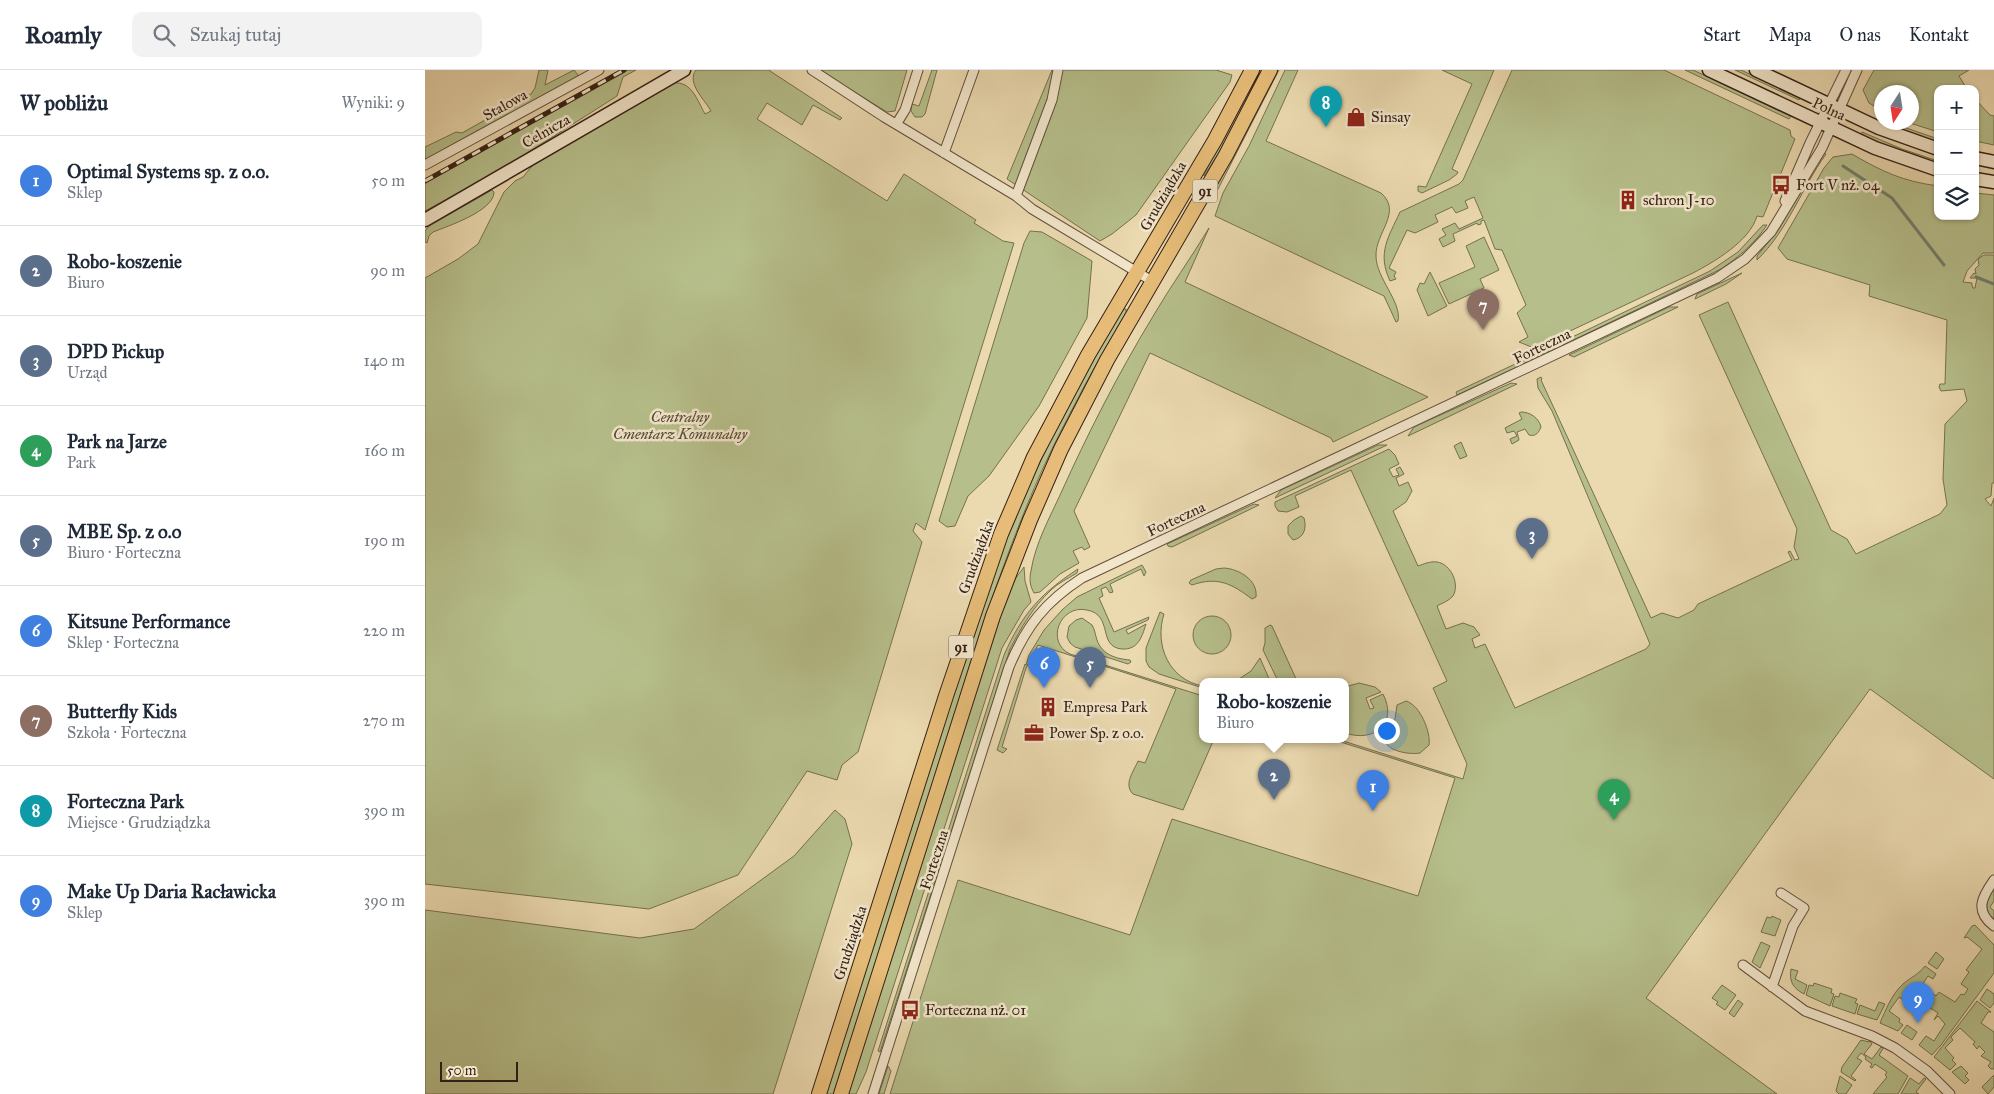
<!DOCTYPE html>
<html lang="pl">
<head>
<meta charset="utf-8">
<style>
  :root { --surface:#fff; --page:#f2f2f3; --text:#1f2937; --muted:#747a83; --line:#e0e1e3; --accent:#8f2418 }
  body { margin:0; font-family:"IM FELL Great Primer",serif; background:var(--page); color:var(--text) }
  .controls { position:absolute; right:15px; top:15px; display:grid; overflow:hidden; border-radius:10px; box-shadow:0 1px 4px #0004 }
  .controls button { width:45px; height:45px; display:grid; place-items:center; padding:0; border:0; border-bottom:1px solid var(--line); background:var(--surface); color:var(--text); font:25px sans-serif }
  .compass { position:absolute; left:1449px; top:15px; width:45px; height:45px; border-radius:50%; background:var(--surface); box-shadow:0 1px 4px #0004; rotate:192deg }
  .scale { position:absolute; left:15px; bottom:12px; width:78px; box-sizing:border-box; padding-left:5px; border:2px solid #352016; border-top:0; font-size:14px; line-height:18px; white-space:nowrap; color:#352016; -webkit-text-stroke:4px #f2e6cb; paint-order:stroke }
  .you { position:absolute; left:961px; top:660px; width:18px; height:18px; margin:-12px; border:4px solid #fff; border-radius:50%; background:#1a73e8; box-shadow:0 0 0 8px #1a73e833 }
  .badge { display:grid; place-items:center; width:32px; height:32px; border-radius:50%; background:var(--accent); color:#fff; font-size:16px; font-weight:700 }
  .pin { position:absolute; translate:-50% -41px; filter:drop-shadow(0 1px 2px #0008) }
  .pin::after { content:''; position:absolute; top:26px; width:18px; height:15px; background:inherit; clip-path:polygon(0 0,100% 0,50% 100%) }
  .popup { position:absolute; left:774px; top:608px; width:150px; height:65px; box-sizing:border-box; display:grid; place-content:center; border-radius:10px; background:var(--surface); filter:drop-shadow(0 1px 4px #0005); font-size:16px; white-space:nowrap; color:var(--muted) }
  .popup b { font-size:19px; color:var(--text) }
  .popup::after { content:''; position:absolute; left:50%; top:100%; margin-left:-10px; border:10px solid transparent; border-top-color:var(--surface) }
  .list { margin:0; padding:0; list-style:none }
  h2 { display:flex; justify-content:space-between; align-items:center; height:65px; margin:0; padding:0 20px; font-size:21px }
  h2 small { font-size:16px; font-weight:400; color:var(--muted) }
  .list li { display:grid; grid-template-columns:32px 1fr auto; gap:15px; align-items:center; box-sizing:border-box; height:90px; padding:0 20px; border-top:1px solid var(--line) }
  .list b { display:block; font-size:19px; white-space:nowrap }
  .list p { margin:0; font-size:16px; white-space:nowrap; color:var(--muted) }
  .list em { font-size:16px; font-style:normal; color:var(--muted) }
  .icon { flex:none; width:28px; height:28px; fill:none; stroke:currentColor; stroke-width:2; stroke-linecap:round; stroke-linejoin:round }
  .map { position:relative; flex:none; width:1569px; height:1024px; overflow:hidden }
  header { display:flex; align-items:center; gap:30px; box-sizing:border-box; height:70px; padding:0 25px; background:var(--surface); border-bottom:1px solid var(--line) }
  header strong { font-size:24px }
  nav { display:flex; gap:28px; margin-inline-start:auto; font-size:18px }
  .search { width:350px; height:45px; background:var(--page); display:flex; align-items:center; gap:12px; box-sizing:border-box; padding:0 18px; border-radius:10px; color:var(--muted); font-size:19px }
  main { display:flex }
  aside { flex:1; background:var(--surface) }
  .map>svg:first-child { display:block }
  .green { fill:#b6bf8b; stroke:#767050 }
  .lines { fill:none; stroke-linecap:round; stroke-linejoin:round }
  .stream { stroke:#717d6c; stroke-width:3 }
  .street-casing { stroke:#624e3c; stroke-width:11 }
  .secondary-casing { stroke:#352016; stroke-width:15 }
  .primary-casing { stroke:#352016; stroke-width:16 }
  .street { stroke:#f2e6cb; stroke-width:9 }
  .secondary { stroke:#f2e6cb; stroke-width:12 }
  .primary { stroke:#e6bc78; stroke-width:14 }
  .rail-casing { stroke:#352016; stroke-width:5 }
  .rail { stroke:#f2e6cb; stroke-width:3; stroke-dasharray:9; stroke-linecap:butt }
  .labels { text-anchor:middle; stroke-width:5; stroke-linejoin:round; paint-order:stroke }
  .shield { fill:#f2e6cb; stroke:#6e5b4c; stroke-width:1 }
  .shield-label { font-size:14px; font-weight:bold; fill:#352016 }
  .street-label { font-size:15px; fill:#352016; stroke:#f2e6cb }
  .poi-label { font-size:15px; fill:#352016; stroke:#f2e6cb; text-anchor:start }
  .park-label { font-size:15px; font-style:italic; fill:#554833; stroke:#f2e6cb }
</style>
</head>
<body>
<header>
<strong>Roamly</strong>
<div class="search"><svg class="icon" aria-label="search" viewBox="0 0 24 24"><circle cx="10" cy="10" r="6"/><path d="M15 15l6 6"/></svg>Szukaj tutaj</div>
<nav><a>Start</a><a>Mapa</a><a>O nas</a><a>Kontakt</a></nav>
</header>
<main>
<aside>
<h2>W pobliżu<small>Wyniki: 9</small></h2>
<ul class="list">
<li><span class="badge" style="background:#3f7fe0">1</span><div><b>Optimal Systems sp. z o.o.</b><p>Sklep</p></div><em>50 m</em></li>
<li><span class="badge" style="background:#5c6f8a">2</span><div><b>Robo-koszenie</b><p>Biuro</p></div><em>90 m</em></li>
<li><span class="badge" style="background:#5c6f8a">3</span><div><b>DPD Pickup</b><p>Urząd</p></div><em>140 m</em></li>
<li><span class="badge" style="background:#2e9e5b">4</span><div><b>Park na Jarze</b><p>Park</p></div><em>160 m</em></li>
<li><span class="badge" style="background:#5c6f8a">5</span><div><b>MBE Sp. z o.o</b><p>Biuro · Forteczna</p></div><em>190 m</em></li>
<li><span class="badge" style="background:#3f7fe0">6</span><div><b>Kitsune Performance</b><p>Sklep · Forteczna</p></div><em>220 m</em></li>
<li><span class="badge" style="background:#8d6e63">7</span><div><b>Butterfly Kids</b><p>Szkoła · Forteczna</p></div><em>270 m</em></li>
<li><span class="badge" style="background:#0f9aa8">8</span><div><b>Forteczna Park</b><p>Miejsce · Grudziądzka</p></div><em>390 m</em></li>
<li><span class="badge" style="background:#3f7fe0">9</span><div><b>Make Up Daria Racławicka</b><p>Sklep</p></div><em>390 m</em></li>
</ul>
</aside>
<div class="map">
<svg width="1569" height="1024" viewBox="0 0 1569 1024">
  <rect width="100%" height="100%" fill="#ebd9af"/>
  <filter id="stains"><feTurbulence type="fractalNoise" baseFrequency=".004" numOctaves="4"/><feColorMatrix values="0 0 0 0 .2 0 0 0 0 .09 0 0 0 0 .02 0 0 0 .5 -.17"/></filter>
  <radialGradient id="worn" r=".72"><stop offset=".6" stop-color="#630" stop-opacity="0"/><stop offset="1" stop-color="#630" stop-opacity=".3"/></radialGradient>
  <path class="green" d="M114 0H123L120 15 149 0 153 5V7L0 90V77L31 62 37 63 106 24 110 18Z
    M203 0H211L198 7 192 26 82 96 0 141V113Z
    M271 0H345V1L417 48 415 50 388 35 377 55 342 33 332 49 462 131 479 104 551 150 549 153 578 171 589 173 500 460 491 453 488 461 497 472 433 682 417 695 412 710 382 701 313 805 224 839 0 814V208L33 189 53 174 79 122 90 111 98 107 108 95 248 13C267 11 272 30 280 44L286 41C280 30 261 13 271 0Z
    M394 0H482L470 41 462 42Z
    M507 0H512L500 44 497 47H490L486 41 487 34 494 36Z
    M627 0H791L807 5 805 12 711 145 687 164 675 171 582 109Z
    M834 0H838L807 62 779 106V104Z
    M851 0H854L792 121 786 122Z
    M860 0H873L841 71 956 123C978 142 950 163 951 186 951 208 977 232 973 251L971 252 959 226 790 146 798 123 824 76Z
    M1017 0H1069L1027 99 1033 102 1032 104 1024 110 997 123 993 121V116L1001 117 1047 14Z
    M1087 0H1239L1365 60 1366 66 1370 69 1338 147 1332 146C1325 171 1289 192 1268 203L1109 278 1094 272 1103 267 1092 243 1101 235 1077 180 1070 179 1059 150 1056 151V154L1053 155 1052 153 1028 164 1030 171 1018 177 1014 169 1021 165 1017 159 1030 153 1034 159 1058 148 1049 127 1040 131 1043 138 1031 143 1027 137 1010 145 1013 152 990 163 982 160 964 198 971 202 969 206 971 209 965 211C952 183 963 168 975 142L1034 114 1038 110Z
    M1260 0H1268L1366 46 1364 49Z
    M1310 0H1316L1375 28 1374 30Z
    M1449 0H1544L1534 6 1542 19H1513V62L1485 53 1486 22H1456V40L1444 33 1438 20Z
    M1550 29 1565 45 1569 46V75L1550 71Z
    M1459 53H1467L1513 69V72L1485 64Z
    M1437 62 1477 79 1513 91V93L1468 79 1436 64Z
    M1399 83 1401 84C1376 119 1363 160 1332 190V186L1354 159Z
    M1427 84C1458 102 1477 111 1513 116V146H1550V123L1569 125V183H1558L1542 201 1538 212 1547 213V215L1548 218H1550L1552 208H1545L1549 203 1551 204 1550 199 1554 195 1553 189 1559 185H1569V413H1567L1566 426 1560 429 1566 436 1569 428V709L1445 619 1221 928 1352 1024H465L533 810 705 865 747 749 993 826 1030 708 906 669H912L1038 709 1042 694 1008 618 1022 611 926 400 870 426 874 437 862 442 853 441 850 436V432L964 379 970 385 974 394 964 399 968 407 974 405 971 399 975 397 979 404 971 408 974 416 983 412 987 421 981 432 968 441 993 496C999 494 1005 491 1012 492 1026 494 1035 514 1028 526 1024 531 1017 533 1012 536L1021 559 1038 553 1049 557 1055 565 1047 569 1050 578 1060 574 1090 638 1221 579 1225 574 1127 341 1113 318 1112 309 1116 307 1117 309 1116 310 1226 548 1237 543 1253 548 1269 540 1273 534 1367 490 1363 482 1365 481 1370 490 1374 489 1369 477 1372 459 1274 245 1303 232 1406 460 1422 469 1431 484 1515 444 1522 435 1518 409 1520 354 1542 331 1539 319 1516 321 1514 317 1515 314H1520L1522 250 1444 226 1445 215 1362 189 1353 178 1399 98 1408 87Z
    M67 120 69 122C69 141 23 156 8 162L4 166 2 173 0 172V161L4 156Z
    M1338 155H1342C1330 173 1315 186 1296 199L1138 275 1139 271 1285 201 1313 182Z
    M784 158 760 212 1003 327 908 372 906 368 725 283 649 441 665 477 659 480 657 477 648 481 654 493 635 504 615 522 609 523C605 516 604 509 606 501 610 474 625 447 636 423 663 363 693 304 727 248 745 217 766 188 784 158Z
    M605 161 617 162 667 191 662 248 614 336 564 406 543 426 530 456 522 457 514 451 599 173Z
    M1059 167 1074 200 1055 209 1059 218 1024 234 1014 213 1050 197 1041 176Z
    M1005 202 1022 236 1003 246 992 220 995 213 999 214Z
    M1317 203 1301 214 1270 229 1272 224Z
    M1244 237H1253L1149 287 1144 285Z
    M699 239H701V243C674 288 649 334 626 381 603 429 584 480 566 531L409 1024H400L514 665 582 466 604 415 631 359 688 254Z
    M1128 276 1130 279 1032 325 1031 322Z
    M1086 313 1092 314 983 366 989 357Z
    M1096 342C1105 342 1114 348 1116 357 1114 362 1111 367 1104 365L1100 359 1092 362 1094 370 1087 374 1085 369 1092 366 1089 361 1082 363 1080 358 1097 349 1094 343Z
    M1036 372 1042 386 1035 389 1029 376Z
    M953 375H962L850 428 856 420Z
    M829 434 834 435 747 477 743 476 742 474Z
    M876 446 879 448C882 458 879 468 868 470L863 464V456L869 450Z
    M717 495 721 502 719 506 716 499 685 514 688 522 685 523 681 517 676 519 678 526 674 528 689 562 724 547 723 550 701 560 703 564 721 554C717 567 713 580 697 579 672 577 689 545 662 540 635 534 620 572 645 584L778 626V669H789L758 740 708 724C698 714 709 701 713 691L720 693 751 619 613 575 601 598 577 677 582 679 578 683 572 680 600 594 601 595 604 585 619 560 637 540 652 527Z
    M599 497 600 511 606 532 599 540 577 578 441 1002 431 1024H421L507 751 585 516Z
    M799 498C814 499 833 510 831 527L827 529C807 514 793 506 767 515L764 513 766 510 791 499Z
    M653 499 652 503C644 508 633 513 626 520 608 537 596 558 585 579L455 982 453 981 579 585C597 544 616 523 653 499Z
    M735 542 739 544C729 575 744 610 778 616V618L734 604 724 597 721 591V578Z
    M768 565a19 19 0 1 1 38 0a19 19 0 1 1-38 0Z
    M657 548 667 555C670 560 670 564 672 570 677 585 692 589 705 590L706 592 703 594 650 577 645 573 642 567 644 556 651 550Z
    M845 555 847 556 872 611H853L838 580 840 573V558Z
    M835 588 845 611H811L826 601Z
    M934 613 950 617 956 622 941 628 945 639 949 638 945 630 958 624C973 653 950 673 920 663V617Z
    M981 631C995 635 1006 662 1004 675L995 683C984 685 960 681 959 668L970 649 972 635Z
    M410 740 420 749 427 774 348 1024H0V840L215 868 269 859 369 786Z
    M1569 819V831L1565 837 1569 841V849C1558 840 1561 829 1569 819Z
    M1347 846 1356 850 1350 866 1336 862 1342 847 1346 848Z
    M1550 855 1569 875V903L1516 975 1507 985 1494 975 1501 966 1509 971 1520 954 1513 946 1509 950 1513 943 1504 937 1499 943 1493 939 1497 932 1487 926 1482 932 1474 927 1464 941 1475 949 1474 952 1478 955 1473 961 1455 953C1461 939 1467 924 1478 914 1485 908 1494 904 1500 896L1511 904 1508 909 1503 906 1497 915 1511 926 1514 922 1530 932 1536 924 1539 925 1543 919 1536 914 1544 902 1541 900 1557 879 1542 867 1539 868 1547 856Z
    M1336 872 1345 876 1335 898 1327 892Z
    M1511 882 1519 889 1512 899 1503 893Z
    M1366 899 1373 901 1370 909 1382 915 1379 924C1368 918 1364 912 1366 899Z
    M1389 913 1407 919 1406 923 1409 924 1405 936 1381 925 1384 915 1388 916Z
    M1297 915 1311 925 1300 940 1291 934 1293 932 1287 928Z
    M1562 919 1569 924V933L1565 938 1555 930Z
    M1415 923 1432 929 1430 933 1433 934 1430 944 1407 936 1410 926 1414 927Z
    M1313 930 1318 934 1309 947 1304 943Z
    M1552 931 1566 942H1563L1556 953 1569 962V999H1566L1563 996 1566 992 1556 986 1560 982 1554 976 1552 979 1548 974 1550 972 1535 958 1526 967 1528 970 1520 978 1529 988 1527 990 1531 994 1525 1000 1509 987Z
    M1454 932 1460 934 1452 950 1432 944 1435 935 1450 941Z
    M1482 955 1492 962 1487 970 1476 963Z
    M1436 970 1444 972 1445 971 1447 974 1439 984 1447 989 1456 977H1459L1454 985 1483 1006 1473 1024H1448L1462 1007 1460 1005 1462 1002 1450 994 1447 998 1445 997 1447 994 1440 989 1441 987 1436 983 1432 988 1437 991 1426 1006 1431 1010 1430 1011 1416 1002 1417 997Z
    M463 996 466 1001 459 1024H454Z
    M1536 996 1543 1003 1540 1006 1544 1010 1540 1014 1527 1002Z
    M1569 1005V1017L1563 1024 1557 1017Z
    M1415 1006 1427 1015 1421 1024H1414L1411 1021Z
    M1485 1008 1494 1014 1499 1008 1501 1009 1491 1022 1494 1024H1476Z"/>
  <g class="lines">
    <path class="stream" d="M1418 96 1467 128 1519 195
      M1551 207 1569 214"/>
    <defs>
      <path id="street" d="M387 0 459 47 591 126 607 139 727 211
        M472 53 480 40 493 0
        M519 83 549 0
        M0 95 174 0
        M591 126 627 30 633 0
        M1360 131 1385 73 1421 0
        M1569 810C1557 827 1549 841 1569 856
        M1318 895 1380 941 1447 966 1470 978 1502 1001 1525 1024
        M1347 917 1368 856 1379 838 1356 823
        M448 1024 584 597C601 556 620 532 657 508L1292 208 1320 189 1346 162 1397 78 1432 0"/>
      <path id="secondary" d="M1284 0 1450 78 1513 100
        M1331 0 1454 58 1513 79
        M1550 88 1569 92
        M1550 109 1569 112
        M0 150 259 0"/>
      <path id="primary" d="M394 1024 521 626 576 464 609 387 663 285 790 70 827 0
        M416 1024 568 546 605 450 636 379 682 290 801 85 845 0"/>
    </defs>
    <use href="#street" class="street-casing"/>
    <use href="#secondary" class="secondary-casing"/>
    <use href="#primary" class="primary-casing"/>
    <use href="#street" class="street"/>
    <use href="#secondary" class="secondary"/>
    <use href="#primary" class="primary"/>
    <defs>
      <path id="rail" d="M0 111 199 0"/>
    </defs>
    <use href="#rail" class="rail-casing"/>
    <use href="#rail" class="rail"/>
  </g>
  <defs>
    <symbol id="shop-bare" viewBox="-9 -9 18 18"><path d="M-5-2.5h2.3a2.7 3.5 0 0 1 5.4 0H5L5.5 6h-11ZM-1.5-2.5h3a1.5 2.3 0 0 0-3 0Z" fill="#8f2418" stroke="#f2e6cb" stroke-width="2.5" paint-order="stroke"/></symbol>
    <symbol id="bus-bare" viewBox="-9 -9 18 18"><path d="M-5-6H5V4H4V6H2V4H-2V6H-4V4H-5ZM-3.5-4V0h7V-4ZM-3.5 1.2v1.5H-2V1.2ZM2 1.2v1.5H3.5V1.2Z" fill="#8f2418" stroke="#f2e6cb" stroke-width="2.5" paint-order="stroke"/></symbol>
    <symbol id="building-bare" viewBox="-9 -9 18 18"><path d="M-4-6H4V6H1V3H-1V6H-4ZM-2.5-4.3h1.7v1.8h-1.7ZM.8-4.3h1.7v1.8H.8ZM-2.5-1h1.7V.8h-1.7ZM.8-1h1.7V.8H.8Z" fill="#8f2418" stroke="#f2e6cb" stroke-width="2.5" paint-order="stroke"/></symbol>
    <symbol id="office-bare" viewBox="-9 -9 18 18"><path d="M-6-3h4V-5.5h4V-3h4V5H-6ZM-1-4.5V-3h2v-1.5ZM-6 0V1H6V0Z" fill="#8f2418" stroke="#f2e6cb" stroke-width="2.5" paint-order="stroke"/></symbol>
  </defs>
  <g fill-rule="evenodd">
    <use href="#shop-bare" x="917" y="33" width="28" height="28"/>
    <use href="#bus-bare" x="1342" y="101" width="28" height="28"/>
    <use href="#building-bare" x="1189" y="116" width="28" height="28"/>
    <use href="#building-bare" x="609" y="623" width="28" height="28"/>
    <use href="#office-bare" x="595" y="649" width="28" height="28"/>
    <use href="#bus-bare" x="471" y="926" width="28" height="28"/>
  </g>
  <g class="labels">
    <g class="shield">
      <rect x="767.5" y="109.5" width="25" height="23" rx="4"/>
      <rect x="523.5" y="565.5" width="25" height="23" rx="4"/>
    </g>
    <g class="shield-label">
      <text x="780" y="126">91</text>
      <text x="536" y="582">91</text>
    </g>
    <g class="street-label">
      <text transform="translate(80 35) rotate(-29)" y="5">Stalowa</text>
      <text transform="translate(1404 39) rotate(25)" y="5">Polna</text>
      <text transform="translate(121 61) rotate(-30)" y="5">Celnicza</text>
      <text transform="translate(738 126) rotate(-60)" y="5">Grudziądzka</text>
      <text transform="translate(1117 276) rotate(-26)" y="5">Forteczna</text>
      <text transform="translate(751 449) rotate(-25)" y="5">Forteczna</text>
      <text transform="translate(551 487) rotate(-70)" y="5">Grudziądzka</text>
      <text transform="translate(509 790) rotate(-72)" y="5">Forteczna</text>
      <text transform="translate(425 873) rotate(-72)" y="5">Grudziądzka</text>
    </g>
    <g class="poi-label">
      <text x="946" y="52">Sinsay</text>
      <text x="1371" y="120">Fort V nż. 04</text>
      <text x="1218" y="135">schron J-10</text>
      <text x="638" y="642">Empresa Park</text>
      <text x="624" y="668">Power Sp. z o.o.</text>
      <text x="500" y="945">Forteczna nż. 01</text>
    </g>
    <g class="park-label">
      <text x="255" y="352">Centralny<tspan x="255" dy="17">Cmentarz Komunalny</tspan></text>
    </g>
  </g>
  <rect width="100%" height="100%" filter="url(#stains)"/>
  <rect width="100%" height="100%" fill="url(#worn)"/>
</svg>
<div class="controls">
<button>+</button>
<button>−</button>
<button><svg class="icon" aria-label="layers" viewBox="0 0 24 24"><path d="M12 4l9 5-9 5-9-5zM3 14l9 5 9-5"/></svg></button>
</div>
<svg class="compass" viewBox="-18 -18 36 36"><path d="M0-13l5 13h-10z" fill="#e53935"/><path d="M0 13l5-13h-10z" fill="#747a83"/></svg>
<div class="scale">50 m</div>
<div class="you"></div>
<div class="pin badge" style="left:948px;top:741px;background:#3f7fe0">1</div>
<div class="pin badge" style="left:849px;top:730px;background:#5c6f8a">2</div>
<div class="popup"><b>Robo-koszenie</b>Biuro</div>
<div class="pin badge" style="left:1107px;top:489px;background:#5c6f8a">3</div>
<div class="pin badge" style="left:1189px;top:750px;background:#2e9e5b">4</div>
<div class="pin badge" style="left:665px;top:618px;background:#5c6f8a">5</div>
<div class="pin badge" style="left:619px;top:618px;background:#3f7fe0">6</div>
<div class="pin badge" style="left:1058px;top:260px;background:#8d6e63">7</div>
<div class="pin badge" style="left:901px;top:57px;background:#0f9aa8">8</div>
<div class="pin badge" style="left:1493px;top:953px;background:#3f7fe0">9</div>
</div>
</main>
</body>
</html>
